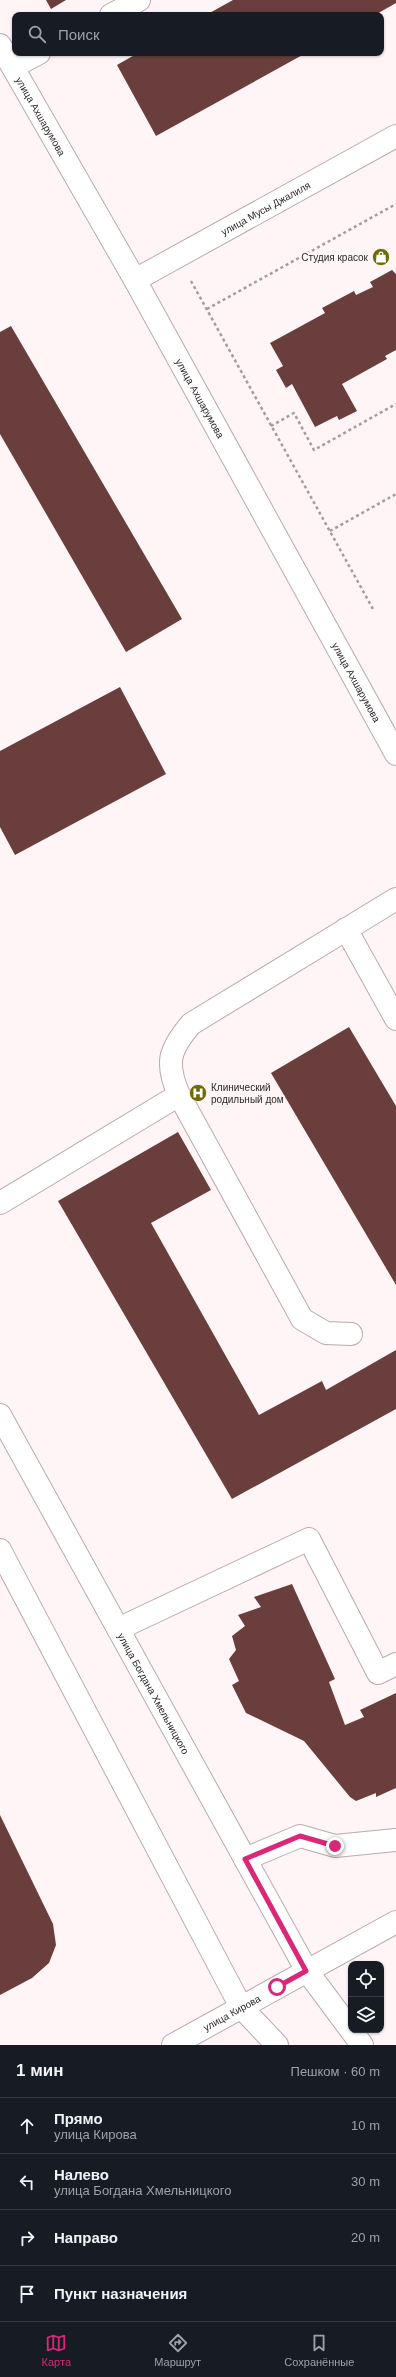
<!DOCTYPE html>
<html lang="ru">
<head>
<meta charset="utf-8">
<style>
  :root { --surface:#171b24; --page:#20242c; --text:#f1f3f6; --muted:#9ea1a6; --line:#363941; --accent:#db2777 }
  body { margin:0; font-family:Helvetica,sans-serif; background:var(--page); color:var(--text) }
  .controls { position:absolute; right:12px; bottom:12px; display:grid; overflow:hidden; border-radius:8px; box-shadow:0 1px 3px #0004 }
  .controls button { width:36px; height:36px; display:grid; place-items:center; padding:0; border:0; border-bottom:1px solid var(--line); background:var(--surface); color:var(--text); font:20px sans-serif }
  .stop { position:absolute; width:12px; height:12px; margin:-9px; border:3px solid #db2777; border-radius:50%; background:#fff }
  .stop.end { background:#db2777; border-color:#fff; box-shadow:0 1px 4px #0008 }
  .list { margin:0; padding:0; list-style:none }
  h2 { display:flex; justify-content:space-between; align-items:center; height:52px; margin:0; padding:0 16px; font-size:17px }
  h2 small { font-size:13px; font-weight:400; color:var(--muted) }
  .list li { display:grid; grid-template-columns:26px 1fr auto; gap:12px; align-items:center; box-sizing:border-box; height:56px; padding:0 16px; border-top:1px solid var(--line) }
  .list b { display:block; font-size:15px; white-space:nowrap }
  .list p { margin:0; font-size:13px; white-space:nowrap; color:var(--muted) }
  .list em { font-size:13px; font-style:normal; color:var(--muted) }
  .icon { flex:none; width:22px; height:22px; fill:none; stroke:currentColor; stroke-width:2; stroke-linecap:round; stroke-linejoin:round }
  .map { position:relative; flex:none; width:396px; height:2045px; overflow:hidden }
  .search { position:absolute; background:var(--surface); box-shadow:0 1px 3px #0004; left:12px; right:12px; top:12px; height:44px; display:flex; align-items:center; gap:10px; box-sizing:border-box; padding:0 14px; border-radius:8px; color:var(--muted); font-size:15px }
  .sheet { height:276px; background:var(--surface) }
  nav { display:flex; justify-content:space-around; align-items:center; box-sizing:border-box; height:56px; border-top:1px solid var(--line); background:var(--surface); font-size:11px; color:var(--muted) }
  nav a { display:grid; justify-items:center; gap:2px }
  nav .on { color:var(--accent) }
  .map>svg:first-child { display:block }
  .building { fill:#693e3c }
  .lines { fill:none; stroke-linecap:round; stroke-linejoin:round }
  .minor-casing { stroke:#baaaad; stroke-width:24 }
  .major-casing { stroke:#baaaad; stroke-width:24 }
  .path { stroke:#a59c9e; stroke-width:2.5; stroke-dasharray:3 3; stroke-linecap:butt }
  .minor { stroke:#fff; stroke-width:22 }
  .major { stroke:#fff; stroke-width:22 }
  .route { stroke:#db2777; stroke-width:5 }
  .labels { text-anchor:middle; stroke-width:4; stroke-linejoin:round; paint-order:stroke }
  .street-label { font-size:10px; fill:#2e2829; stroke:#fff4f6 }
  .poi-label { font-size:10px; fill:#2e2829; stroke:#fff4f6; text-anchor:end }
</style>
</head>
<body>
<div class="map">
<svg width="396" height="2045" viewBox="0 0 396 2045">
  <rect width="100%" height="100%" fill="#fff4f6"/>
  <path class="building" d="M46 0H66L51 9Z
    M233 0H396V3L375 15H206Z
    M138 53H306L156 136 117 65Z
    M392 270 396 274V350L385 356 387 359 342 384 357 411 339 420 337 416 315 427 292 384 286 388 276 370 283 366 270 343 325 313 322 308 354 291 356 295 373 287 370 282Z
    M11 326 182 619 126 652 0 434V332Z
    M120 687 166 774 15 855 0 827V751Z
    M349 1027 396 1106V1285L271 1073Z
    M178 1132 211 1190 151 1223 259 1415 322 1381 326 1390 396 1350V1409L232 1499 58 1201Z
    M292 1584 335 1679 329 1682 345 1725 364 1717 360 1710 396 1693V1788L376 1797V1793L356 1801 350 1797 304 1741 246 1713 232 1685 239 1681 229 1659 236 1650 232 1636 245 1626 238 1615 261 1607 254 1597Z
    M0 1815 53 1924 56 1945 49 1963 32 1978 0 1995Z"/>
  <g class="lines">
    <defs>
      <g id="minor">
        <path d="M111 15 139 0"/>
        <path id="s1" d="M0 45 135 280 396 754"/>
        <path d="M13 67 39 53"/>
        <path id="s2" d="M135 280 396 136"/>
        <path d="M346 929 396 1019"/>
        <path d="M0 1203 179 1095"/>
        <path d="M351 1334 326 1333 302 1319 179 1095C165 1063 169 1050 191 1024L396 899"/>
        <path id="s3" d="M0 1415 307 1971 362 2045"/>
        <path d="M0 1550 241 2007 277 2045"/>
        <path d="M118 1629 309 1539 378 1673 396 1664"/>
        <path d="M245 1859 300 1836 335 1846 396 1840"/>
      </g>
      <g id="major">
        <path id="s4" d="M173 2045 396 1922"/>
      </g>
    </defs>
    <use href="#minor" class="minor-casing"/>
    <use href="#major" class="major-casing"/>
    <path class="path" d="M191 281 373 609
      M207 309 396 204
      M271 426 294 413 314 450 396 404
      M330 531 396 494"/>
    <use href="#minor" class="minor"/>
    <use href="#major" class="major"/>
  </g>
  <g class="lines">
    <path class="route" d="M277 1987 306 1971 245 1859 300 1836 335 1846"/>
  </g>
  <defs>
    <symbol id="shop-disc" viewBox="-11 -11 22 22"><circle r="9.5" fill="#6f6a05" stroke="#fff4f6"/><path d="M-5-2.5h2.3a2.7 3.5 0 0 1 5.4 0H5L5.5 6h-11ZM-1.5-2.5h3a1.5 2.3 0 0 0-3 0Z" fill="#fff"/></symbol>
    <symbol id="hospital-disc" viewBox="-11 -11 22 22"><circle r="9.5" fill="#6f6a05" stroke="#fff4f6"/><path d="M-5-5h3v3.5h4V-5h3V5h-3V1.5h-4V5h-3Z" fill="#fff"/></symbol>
  </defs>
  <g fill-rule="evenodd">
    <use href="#shop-disc" x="371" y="247" width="20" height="20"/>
    <use href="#hospital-disc" x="188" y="1083" width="20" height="20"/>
  </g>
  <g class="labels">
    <g class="street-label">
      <text dy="4" stroke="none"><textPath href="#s1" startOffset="82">улица Ахшарумова</textPath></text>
      <text dy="4" stroke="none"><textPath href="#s2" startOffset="149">улица Мусы Джалиля</textPath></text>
      <text dy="4" stroke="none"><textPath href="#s1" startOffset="406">улица Ахшарумова</textPath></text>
      <text dy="4" stroke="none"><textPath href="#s1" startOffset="730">улица Ахшарумова</textPath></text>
      <text dy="4" stroke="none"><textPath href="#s3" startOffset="318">улица Богдана Хмельницкого</textPath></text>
      <text dy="4" stroke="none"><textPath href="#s4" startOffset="67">улица Кирова</textPath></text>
    </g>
    <g class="poi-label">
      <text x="368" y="261">Студия красок</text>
      <text x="211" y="1091" text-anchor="start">Клинический<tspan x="211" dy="12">родильный дом</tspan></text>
    </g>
  </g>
</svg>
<div class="controls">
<button><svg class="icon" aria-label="locate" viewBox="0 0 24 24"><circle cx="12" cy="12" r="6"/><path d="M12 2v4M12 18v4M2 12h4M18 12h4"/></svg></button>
<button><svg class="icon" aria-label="layers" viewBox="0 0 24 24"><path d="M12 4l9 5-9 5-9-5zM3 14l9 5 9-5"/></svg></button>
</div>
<div class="stop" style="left:277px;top:1987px"></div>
<div class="stop end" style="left:335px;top:1846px"></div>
<div class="search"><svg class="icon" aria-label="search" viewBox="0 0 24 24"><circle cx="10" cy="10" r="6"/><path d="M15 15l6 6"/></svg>Поиск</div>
</div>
<section class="sheet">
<h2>1 мин<small>Пешком · 60 m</small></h2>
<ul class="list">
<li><svg class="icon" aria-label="ahead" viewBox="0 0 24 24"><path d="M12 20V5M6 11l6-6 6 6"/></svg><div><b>Прямо</b><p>улица Кирова</p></div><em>10 m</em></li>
<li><svg class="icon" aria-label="left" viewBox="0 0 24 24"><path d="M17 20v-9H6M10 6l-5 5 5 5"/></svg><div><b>Налево</b><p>улица Богдана Хмельницкого</p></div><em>30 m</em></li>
<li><svg class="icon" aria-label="right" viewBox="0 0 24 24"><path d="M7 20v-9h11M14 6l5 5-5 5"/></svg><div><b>Направо</b></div><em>20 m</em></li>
<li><svg class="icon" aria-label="arrive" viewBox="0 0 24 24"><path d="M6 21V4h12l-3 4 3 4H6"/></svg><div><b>Пункт назначения</b></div></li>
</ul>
</section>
<nav>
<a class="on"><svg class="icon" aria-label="map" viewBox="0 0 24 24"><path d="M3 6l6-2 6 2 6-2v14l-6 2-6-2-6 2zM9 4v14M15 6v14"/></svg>Карта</a>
<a><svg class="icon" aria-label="directions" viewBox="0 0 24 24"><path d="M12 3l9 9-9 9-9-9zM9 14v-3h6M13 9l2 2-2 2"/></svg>Маршрут</a>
<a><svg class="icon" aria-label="saved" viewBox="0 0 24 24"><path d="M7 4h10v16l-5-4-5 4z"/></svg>Сохранённые</a>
</nav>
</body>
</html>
